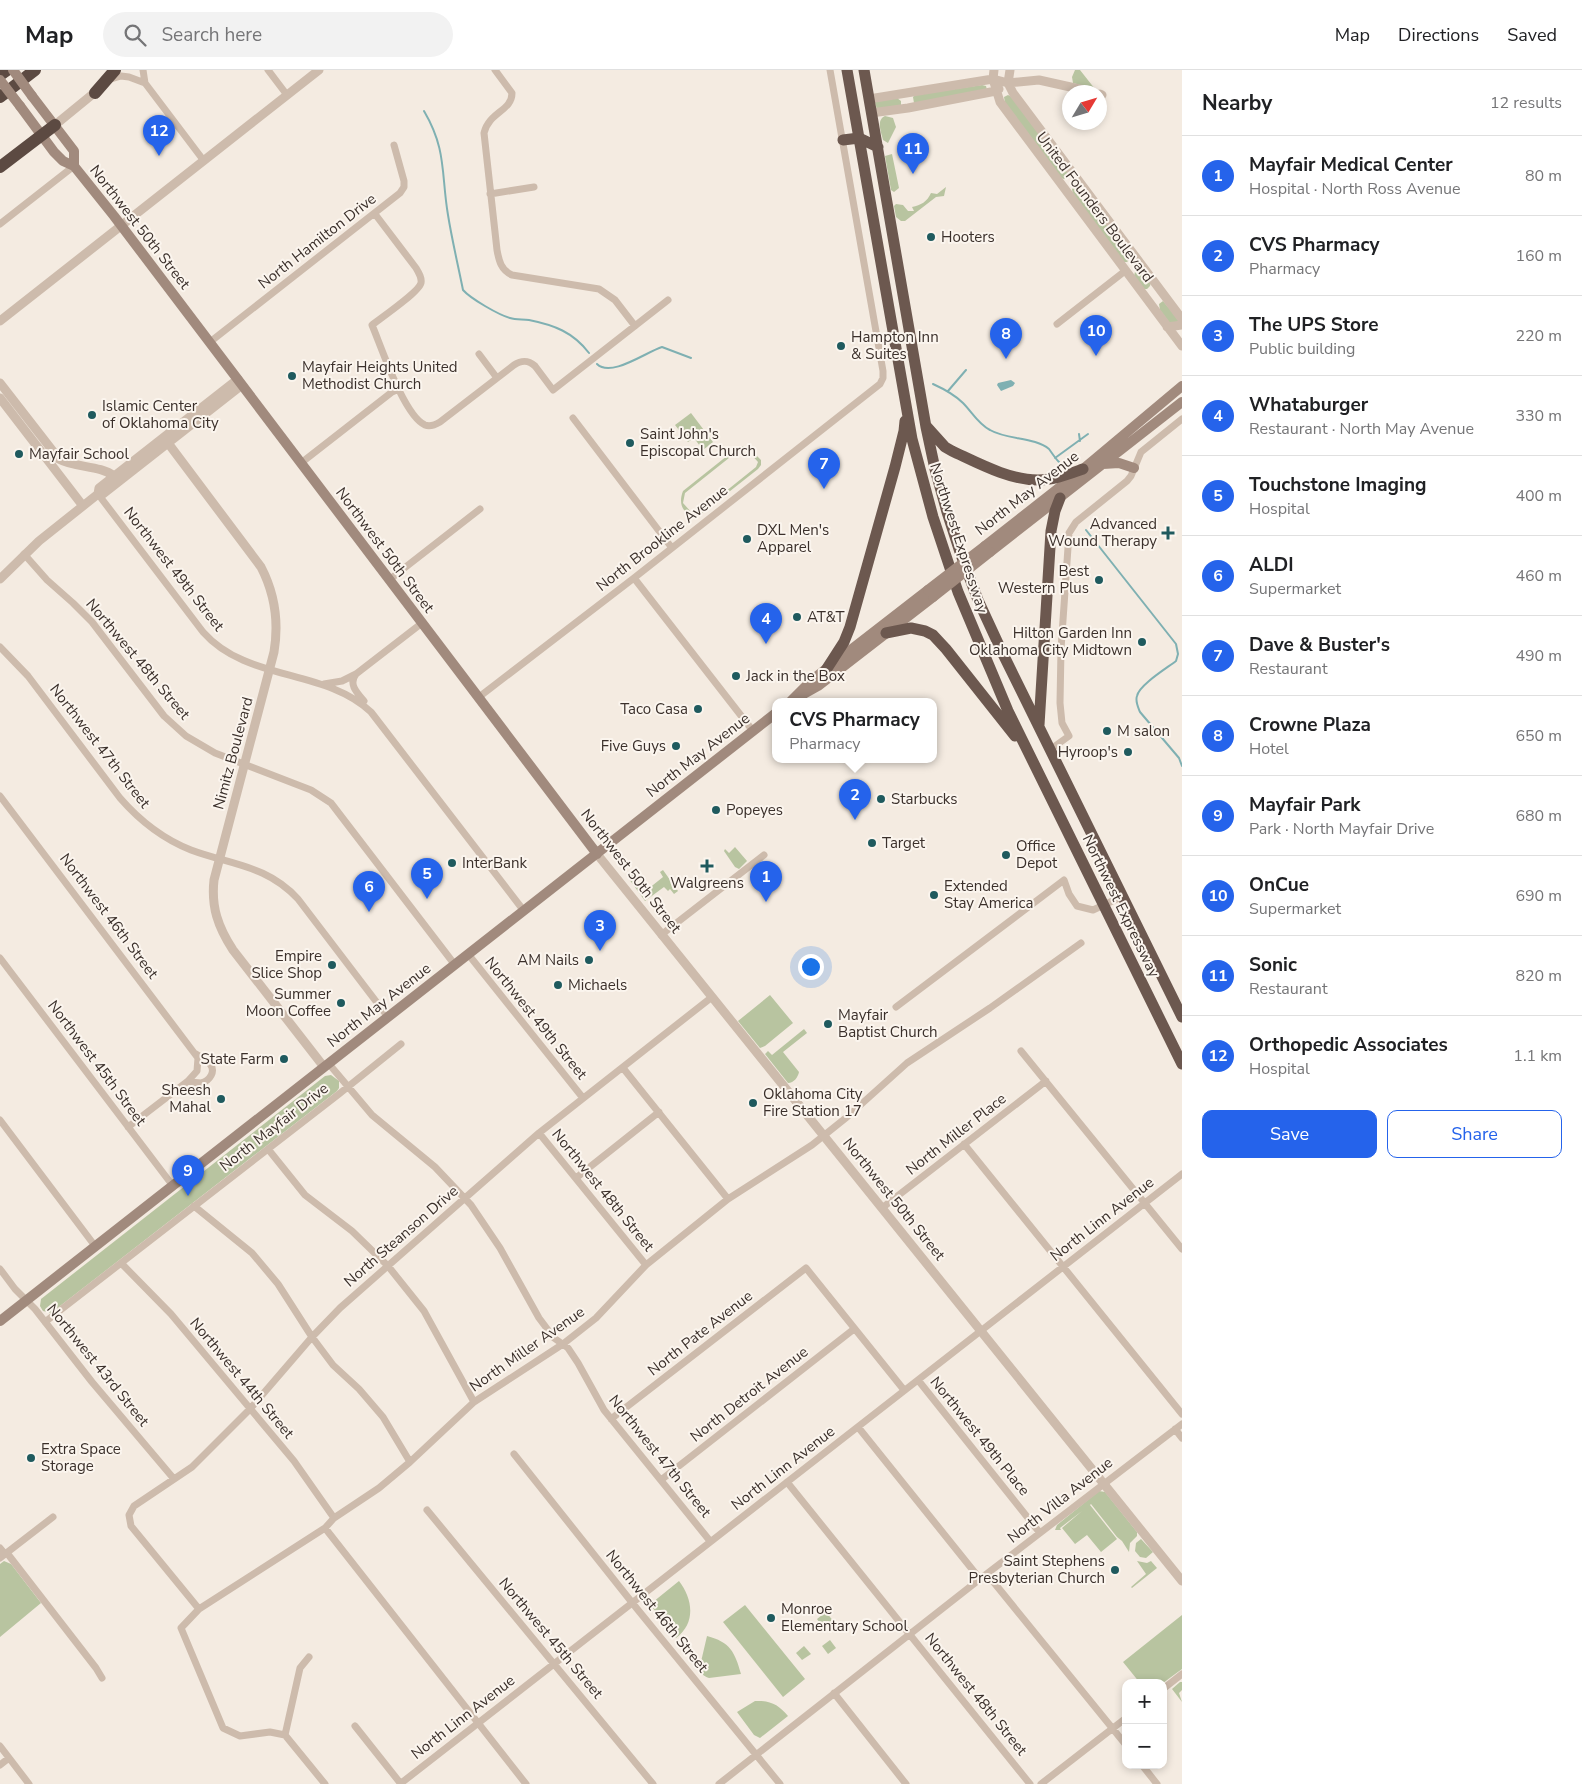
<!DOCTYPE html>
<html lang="en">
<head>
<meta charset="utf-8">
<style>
  :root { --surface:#fff; --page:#f2f2f2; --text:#202124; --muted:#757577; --line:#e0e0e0; --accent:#2563eb }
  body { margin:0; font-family:"Nunito Sans",sans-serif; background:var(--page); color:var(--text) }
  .controls { position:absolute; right:15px; bottom:15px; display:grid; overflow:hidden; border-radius:10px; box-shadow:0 2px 8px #0003 }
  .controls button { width:45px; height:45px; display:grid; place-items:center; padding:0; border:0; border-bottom:1px solid var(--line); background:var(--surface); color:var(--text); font:25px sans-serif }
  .compass { position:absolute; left:1062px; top:15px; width:45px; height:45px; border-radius:50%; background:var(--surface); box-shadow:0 2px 8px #0003; rotate:52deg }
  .you { position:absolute; left:810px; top:896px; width:18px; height:18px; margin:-12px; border:4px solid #fff; border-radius:50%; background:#1a73e8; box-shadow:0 0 0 8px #1a73e833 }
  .badge { display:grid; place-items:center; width:32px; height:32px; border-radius:50%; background:var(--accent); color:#fff; font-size:16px; font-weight:700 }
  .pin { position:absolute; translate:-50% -41px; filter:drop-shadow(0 1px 2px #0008) }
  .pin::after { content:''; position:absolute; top:26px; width:18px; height:15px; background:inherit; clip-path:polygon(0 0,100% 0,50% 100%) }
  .popup { position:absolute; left:772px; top:628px; width:165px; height:65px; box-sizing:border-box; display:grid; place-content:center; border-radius:10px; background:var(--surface); filter:drop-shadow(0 1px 4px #0005); font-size:16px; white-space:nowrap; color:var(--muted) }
  .popup b { font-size:19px; color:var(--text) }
  .popup::after { content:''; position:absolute; left:50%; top:100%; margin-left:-10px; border:10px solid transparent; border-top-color:var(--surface) }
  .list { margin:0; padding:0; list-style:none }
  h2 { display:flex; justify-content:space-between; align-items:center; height:65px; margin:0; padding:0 20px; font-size:21px }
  h2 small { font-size:16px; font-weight:400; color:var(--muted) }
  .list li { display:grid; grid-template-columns:32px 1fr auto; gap:15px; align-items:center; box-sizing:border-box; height:80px; padding:0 20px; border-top:1px solid var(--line) }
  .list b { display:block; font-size:19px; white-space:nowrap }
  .list p { margin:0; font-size:16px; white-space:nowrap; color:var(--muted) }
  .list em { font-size:16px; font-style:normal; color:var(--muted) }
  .actions { display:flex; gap:10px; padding:15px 20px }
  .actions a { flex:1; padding:11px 0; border:1px solid var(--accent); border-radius:10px; text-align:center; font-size:18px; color:var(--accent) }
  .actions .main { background:var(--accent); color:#fff }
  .icon { flex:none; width:28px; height:28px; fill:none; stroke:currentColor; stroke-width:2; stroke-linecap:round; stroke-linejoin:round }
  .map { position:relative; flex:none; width:1182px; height:1714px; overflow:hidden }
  header { display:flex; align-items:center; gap:30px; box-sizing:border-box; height:70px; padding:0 25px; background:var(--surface); border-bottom:1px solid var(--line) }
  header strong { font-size:24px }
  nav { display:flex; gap:28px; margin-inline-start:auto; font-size:18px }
  .search { width:350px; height:45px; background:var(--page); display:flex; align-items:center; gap:12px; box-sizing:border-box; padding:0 18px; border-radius:28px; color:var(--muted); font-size:19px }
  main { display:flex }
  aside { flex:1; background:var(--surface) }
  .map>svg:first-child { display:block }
  .green { fill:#b8c4a0; fill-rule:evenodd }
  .water { fill:#7fb0b2 }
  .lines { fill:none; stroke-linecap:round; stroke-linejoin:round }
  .stream { stroke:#7fb0b2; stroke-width:2 }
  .minor { stroke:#cdbbac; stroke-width:7 }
  .tertiary { stroke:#cdbbac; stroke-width:9 }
  .secondary { stroke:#a18a7d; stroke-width:10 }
  .trunk { stroke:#6c584f; stroke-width:11 }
  .motorway { stroke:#5c4a42; stroke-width:12 }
  .secondary-bridge { stroke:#a18a7d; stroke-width:10 }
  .poi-dot { fill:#1f5a5e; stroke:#fbf5ee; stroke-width:2 }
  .labels { text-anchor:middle; stroke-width:4; stroke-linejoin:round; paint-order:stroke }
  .street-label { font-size:15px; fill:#3b302b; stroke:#fbf5ee }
  .poi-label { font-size:15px; fill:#3b302b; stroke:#fbf5ee; text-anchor:start }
</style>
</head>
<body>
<header>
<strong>Map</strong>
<div class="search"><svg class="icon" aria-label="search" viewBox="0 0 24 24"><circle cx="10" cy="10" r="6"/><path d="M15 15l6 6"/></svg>Search here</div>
<nav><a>Map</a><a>Directions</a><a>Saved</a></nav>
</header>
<main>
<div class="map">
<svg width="1182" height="1714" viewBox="0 0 1182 1714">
  <rect width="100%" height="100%" fill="#f4ebe1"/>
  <path class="green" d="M1075 0H1080L1095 19 1073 13 1072 7Z
    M982 15 986 16 987 20 914 33 913 27 915 25Z
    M1008 25 1012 27 1068 102V107L1064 109 1061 108 1005 33 1004 27Z
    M897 28 901 31V35L877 40 875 32Z
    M885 46 893 48 896 57 888 73 883 70C881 62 876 50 885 46Z
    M892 84 899 118 894 122 891 120 885 86Z
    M1075 116 1080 118 1130 185V189L1127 192H1123L1073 125 1072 119Z
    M946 117 944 126 936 127 905 151H901L896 147 894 136 896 134 903 135 908 141H914L912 137C921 135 927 132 931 123L937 124Z
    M1139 199 1151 212 1150 216 1147 219H1144L1134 206 1135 202Z
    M1163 231 1179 250 1177 253 1169 252 1160 240 1159 234Z
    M691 343 713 372 703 380 694 368 688 372 675 355Z
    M743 376 749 378 761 390V395L758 399 701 444C685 448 677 436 683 421L737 378ZM743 379 747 380 758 392 756 397 700 442 692 443 683 433 685 423 739 380Z
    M735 777 747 791 739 799 735 797 724 781 725 779 729 783Z
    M663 800 678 821 674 824 670 819 668 821 664 817 645 831 629 809 630 805 634 802 636 805 632 809 639 818 644 815 648 819 663 807 660 802Z
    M770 925 793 953 765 976 760 978 738 951Z
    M804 959 807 963 783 982 799 1002C798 1007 794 1013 788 1013L765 984 768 981 772 985Z
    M331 1005 339 1011V1018L337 1021 51 1243 43 1241 40 1236 41 1229 325 1006Z
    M1099 1421 1105 1422 1137 1462V1466L1130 1473 1129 1482 1122 1471 1117 1467 1091 1434 1090 1435 1117 1469 1101 1482 1087 1465 1075 1474 1062 1458 1082 1441 1060 1458 1061 1460H1055L1057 1455Z
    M1141 1469 1153 1482 1146 1488 1140 1487 1135 1481 1136 1473Z
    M4 1491 11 1494 41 1533 0 1567V1494Z
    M1137 1491 1147 1493 1151 1491 1157 1498 1132 1518 1131 1517 1146 1504Z
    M679 1511C693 1529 696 1553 676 1568L652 1537 653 1532Z
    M745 1535 805 1609 783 1627 723 1552Z
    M826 1542 834 1552 824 1559 817 1549Z
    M1182 1545V1599L1163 1613H1140L1123 1592Z
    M707 1566C730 1572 735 1582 741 1604L709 1608C703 1606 700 1603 700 1596Z
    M830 1570 836 1578 828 1584 822 1576Z
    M804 1576 811 1584 802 1590 796 1583Z
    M1180 1612H1182V1620L1179 1623 1182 1632 1172 1619Z
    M755 1631C770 1630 779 1635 788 1646L760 1668 754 1665 737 1642Z"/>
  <path class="water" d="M1011 310 1015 313 1013 316 1001 321 997 315 998 313Z"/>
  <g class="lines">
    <path class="stream" d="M424 41C447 80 441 104 448 145 452 170 458 195 463 220 471 229 499 245 510 248 516 250 523 249 529 250 554 255 573 262 589 283
      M597 294C611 308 646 282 662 277L691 288
      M933 314C944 319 954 324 963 333 972 342 978 354 990 360 1007 370 1035 367 1049 379 1052 383 1055 388 1059 392
      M948 321 966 300
      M1079 364 1080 371
      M1055 388 1088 364
      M1086 460 1176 574 1178 584 1176 591C1167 598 1139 615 1137 626 1135 631 1138 637 1140 642L1179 688 1182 696"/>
    <path class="minor" d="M143 0 145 13
      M268 0 287 25
      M495 0 512 23C512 41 489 42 484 63L497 180C499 191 501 200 512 205L599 219 615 230 635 256
      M111 9 121 6 129 7 145 13 204 91
      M490 124 534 117
      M375 144 416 198C419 203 422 208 421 213 419 222 381 248 372 255 381 276 404 346 425 355 430 357 435 355 440 352L514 295C522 290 528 290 535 296L553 320 668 230
      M0 154 74 96
      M1057 254 1125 201
      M210 272 400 123 404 117V111L394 75
      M479 284 497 308
      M573 348 672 478
      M301 393 392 322 399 319
      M98 424 203 562C247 612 324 598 371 642L524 841
      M24 484 47 510 73 533 92 552 164 646 186 666 215 683 311 720 331 733 455 895
      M634 508 753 661
      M389 510 480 439
      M0 577 28 606 120 728C140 751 163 769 191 780 231 795 267 795 298 829L388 947
      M356 604C348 614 357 623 364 631
      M324 614 342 611 356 604 422 553
      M479 627 634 508 880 314 883 308V301L830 0
      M1051 679 1069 666 1062 653 1060 633 1061 579 1069 463 1076 452 1127 411 1131 406 1141 382 1182 349
      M0 726 198 988 197 1001 188 1011 128 1057
      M661 865 764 785
      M468 884 583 1028
      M0 888 173 1116
      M896 937 1064 810 1069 824 1077 836 1093 840 1123 826
      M1021 981 1182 1179
      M329 994 372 1045 435 1097 471 1135 500 1178 539 1248 554 1268 568 1278 578 1293 604 1340 710 1471
      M623 998 728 1129
      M188 1011C192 1012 196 1013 201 1013 210 1011 216 1001 210 994 206 989 200 987 196 984
      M0 1050 95 1176
      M539 1063 646 1195
      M964 1074 1182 1344
      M268 1079 305 1125 352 1161 388 1196 424 1241 474 1332
      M576 1108 659 1042
      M194 1136 252 1183 278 1214 312 1267 333 1295 359 1319 383 1347 410 1392
      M882 1138 1046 1011
      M121 1193 171 1244 294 1391 334 1448
      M0 1199 15 1219 35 1239 92 1312 174 1409
      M45 1252 339 1024 401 974
      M918 1310 1040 1463
      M611 1349 806 1198 904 1320
      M858 1357 980 1509
      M1175 1359 1182 1368
      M514 1384 638 1540 780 1714
      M661 1410 854 1259
      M787 1412 1030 1714
      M427 1440 653 1714
      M325 1458 526 1714
      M0 1478 5 1484
      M7 1483 96 1598 102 1608
      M0 1488 53 1447
      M987 1504 1126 1675
      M199 1539 131 1456 129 1445 134 1436 192 1397 250 1339 312 1267 340 1238 465 1128 539 1063 712 927
      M1163 1619 1182 1604
      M834 1623 906 1714
      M355 1656 401 1714
      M285 1665 300 1598 309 1587
      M0 1676 29 1714
      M0 1695 9 1688
      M1142 1695 1157 1714
      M325 1714 285 1665 270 1662 240 1666 223 1658 181 1558 199 1539 325 1458 334 1448 379 1418 410 1392 474 1332 563 1274 596 1248 646 1195 728 1129 812 1075 847 1047 907 993 990 938 1081 873
      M400 1714 1182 1104
      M719 1714 980 1509 1182 1354
      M1041 1714 1126 1648"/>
    <path class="tertiary" d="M994 0 993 9 1000 32 1182 276
      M1010 0 1008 13 1013 23 1182 249
      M1100 24 1102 25
      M869 29 993 9 1008 13 1039 10 1093 22
      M871 43 908 38 996 21 999 19
      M55 55 99 19
      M0 251 319 0
      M1167 257 1182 255
      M0 313 59 389C75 398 100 395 114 406
      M0 328 83 436
      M168 373 261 497C275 524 279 552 274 582L214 810C211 837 218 857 233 880L324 997
      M98 424 99 418 238 309
      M0 509 39 471 98 424H103L242 315
      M597 784 1182 1511"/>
    <path class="secondary" d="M32 26 74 81V96
      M20 36 54 82 63 91 74 96 114 146 597 784
      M1103 394 1119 393 1134 398
      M985 476 1083 399 1182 316
      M990 482 1182 332
      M802 625 818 616 933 527
      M791 631 812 610 928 520
      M0 1251 776 643"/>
    <path class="trunk" d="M847 0 912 369 933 447 958 522 1008 641 1182 994
      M864 0 926 357 935 399 947 442 960 482 978 530 1003 584 1182 947
      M843 70 859 68 878 77
      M927 357 945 377 952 381C978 393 1009 410 1038 410 1054 410 1069 404 1083 399
      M886 563 911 558 925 561 933 565 946 579 1015 666
      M826 600 844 572 850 557 895 397 904 361 905 351
      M1039 655 1051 461 1055 441 1060 428"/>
    <path class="motorway" d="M0 5 7 0
      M95 23 115 0
      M0 27 35 0
      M0 97 55 55"/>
    <path class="secondary-bridge" d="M13 0 32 26
      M0 10 20 36
      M928 520 985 476
      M933 527 990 482"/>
  </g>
  <g class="poi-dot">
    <circle cx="931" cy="167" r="5"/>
    <circle cx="841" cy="276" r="5"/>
    <circle cx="292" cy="306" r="5"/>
    <circle cx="92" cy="345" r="5"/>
    <circle cx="630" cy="373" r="5"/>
    <circle cx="19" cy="384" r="5"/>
    <path d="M1165.5 455.5h5v5h5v5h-5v5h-5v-5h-5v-5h5z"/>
    <circle cx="747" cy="469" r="5"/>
    <circle cx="1099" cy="510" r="5"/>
    <circle cx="797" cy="547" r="5"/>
    <circle cx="1142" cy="572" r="5"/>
    <circle cx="736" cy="606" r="5"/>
    <circle cx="698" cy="639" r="5"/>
    <circle cx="1107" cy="661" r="5"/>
    <circle cx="676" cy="676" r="5"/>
    <circle cx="1128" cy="682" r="5"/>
    <circle cx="881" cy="729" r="5"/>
    <circle cx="716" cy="740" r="5"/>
    <circle cx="872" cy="773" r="5"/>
    <circle cx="1006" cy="785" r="5"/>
    <circle cx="452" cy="793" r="5"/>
    <path d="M704.5 788.5h5v5h5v5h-5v5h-5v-5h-5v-5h5z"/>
    <circle cx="934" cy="825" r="5"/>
    <circle cx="589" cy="890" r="5"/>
    <circle cx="332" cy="895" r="5"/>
    <circle cx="558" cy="915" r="5"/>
    <circle cx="341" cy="933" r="5"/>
    <circle cx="828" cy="954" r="5"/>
    <circle cx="284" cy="989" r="5"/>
    <circle cx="221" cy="1029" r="5"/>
    <circle cx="753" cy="1033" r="5"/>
    <circle cx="31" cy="1388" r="5"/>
    <circle cx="1115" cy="1500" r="5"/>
    <circle cx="771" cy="1548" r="5"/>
  </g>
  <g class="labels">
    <g class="street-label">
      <text transform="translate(1095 137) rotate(53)" y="5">United Founders Boulevard</text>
      <text transform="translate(140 157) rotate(52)" y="5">Northwest 50th Street</text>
      <text transform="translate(317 171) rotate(-38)" y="5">North Hamilton Drive</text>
      <text transform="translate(1027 423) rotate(-38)" y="5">North May Avenue</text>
      <text transform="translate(662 468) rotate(-38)" y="5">North Brookline Avenue</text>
      <text transform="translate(959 468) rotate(72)" y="5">Northwest Expressway</text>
      <text transform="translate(385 480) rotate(53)" y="5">Northwest 50th Street</text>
      <text transform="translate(174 499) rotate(52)" y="5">Northwest 49th Street</text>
      <text transform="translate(138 589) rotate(50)" y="5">Northwest 48th Street</text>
      <text transform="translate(100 676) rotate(52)" y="5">Northwest 47th Street</text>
      <text transform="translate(233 683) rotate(-75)" y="5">Nimitz Boulevard</text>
      <text transform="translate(698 685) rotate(-38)" y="5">North May Avenue</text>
      <text transform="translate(631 801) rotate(52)" y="5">Northwest 50th Street</text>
      <text transform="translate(1121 836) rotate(64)" y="5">Northwest Expressway</text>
      <text transform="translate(109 846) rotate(53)" y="5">Northwest 46th Street</text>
      <text transform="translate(379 935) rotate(-38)" y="5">North May Avenue</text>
      <text transform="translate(536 948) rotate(51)" y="5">Northwest 49th Street</text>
      <text transform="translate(97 993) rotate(53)" y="5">Northwest 45th Street</text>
      <text transform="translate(274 1057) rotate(-38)" y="5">North Mayfair Drive</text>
      <text transform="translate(956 1064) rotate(-38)" y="5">North Miller Place</text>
      <text transform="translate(603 1120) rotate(51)" y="5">Northwest 48th Street</text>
      <text transform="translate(894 1129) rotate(51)" y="5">Northwest 50th Street</text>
      <text transform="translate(1102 1149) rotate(-38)" y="5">North Linn Avenue</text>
      <text transform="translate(401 1166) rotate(-41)" y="5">North Steanson Drive</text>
      <text transform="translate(700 1263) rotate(-38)" y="5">North Pate Avenue</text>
      <text transform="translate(527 1279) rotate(-35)" y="5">North Miller Avenue</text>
      <text transform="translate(98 1295) rotate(51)" y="5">Northwest 43rd Street</text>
      <text transform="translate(242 1308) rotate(50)" y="5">Northwest 44th Street</text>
      <text transform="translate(749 1324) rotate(-38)" y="5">North Detroit Avenue</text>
      <text transform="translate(980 1366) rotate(51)" y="5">Northwest 49th Place</text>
      <text transform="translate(660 1386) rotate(51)" y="5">Northwest 47th Street</text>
      <text transform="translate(783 1398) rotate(-38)" y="5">North Linn Avenue</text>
      <text transform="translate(1060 1430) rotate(-38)" y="5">North Villa Avenue</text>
      <text transform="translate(657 1541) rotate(51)" y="5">Northwest 46th Street</text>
      <text transform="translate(551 1568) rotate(50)" y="5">Northwest 45th Street</text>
      <text transform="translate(976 1624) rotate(51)" y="5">Northwest 48th Street</text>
      <text transform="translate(463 1647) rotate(-38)" y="5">North Linn Avenue</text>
    </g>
    <g class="poi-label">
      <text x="941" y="172">Hooters</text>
      <text x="851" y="272">Hampton Inn<tspan x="851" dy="17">&amp; Suites</tspan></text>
      <text x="302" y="302">Mayfair Heights United<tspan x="302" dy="17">Methodist Church</tspan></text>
      <text x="102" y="341">Islamic Center<tspan x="102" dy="17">of Oklahoma City</tspan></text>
      <text x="640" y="369">Saint John's<tspan x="640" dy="17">Episcopal Church</tspan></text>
      <text x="29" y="389">Mayfair School</text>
      <text x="1157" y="459" text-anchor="end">Advanced<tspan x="1157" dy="17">Wound Therapy</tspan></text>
      <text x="757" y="465">DXL Men's<tspan x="757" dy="17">Apparel</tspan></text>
      <text x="1089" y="506" text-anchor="end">Best<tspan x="1089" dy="17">Western Plus</tspan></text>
      <text x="807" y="552">AT&amp;T</text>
      <text x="1132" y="568" text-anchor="end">Hilton Garden Inn<tspan x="1132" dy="17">Oklahoma City Midtown</tspan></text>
      <text x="746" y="611">Jack in the Box</text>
      <text x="688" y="644" text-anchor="end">Taco Casa</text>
      <text x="1117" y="666">M salon</text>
      <text x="666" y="681" text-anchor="end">Five Guys</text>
      <text x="1118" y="687" text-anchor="end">Hyroop's</text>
      <text x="891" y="734">Starbucks</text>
      <text x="726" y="745">Popeyes</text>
      <text x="882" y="778">Target</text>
      <text x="1016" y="781">Office<tspan x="1016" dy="17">Depot</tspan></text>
      <text x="462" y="798">InterBank</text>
      <text x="707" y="818" text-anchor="middle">Walgreens</text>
      <text x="944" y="821">Extended<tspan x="944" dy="17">Stay America</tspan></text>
      <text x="322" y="891" text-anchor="end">Empire<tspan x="322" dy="17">Slice Shop</tspan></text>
      <text x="579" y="895" text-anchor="end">AM Nails</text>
      <text x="568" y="920">Michaels</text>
      <text x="331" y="929" text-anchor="end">Summer<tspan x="331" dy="17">Moon Coffee</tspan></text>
      <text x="838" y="950">Mayfair<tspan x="838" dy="17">Baptist Church</tspan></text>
      <text x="274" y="994" text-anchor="end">State Farm</text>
      <text x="211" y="1025" text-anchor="end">Sheesh<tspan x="211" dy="17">Mahal</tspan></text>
      <text x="763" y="1029">Oklahoma City<tspan x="763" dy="17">Fire Station 17</tspan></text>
      <text x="41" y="1384">Extra Space<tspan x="41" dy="17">Storage</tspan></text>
      <text x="1105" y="1496" text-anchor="end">Saint Stephens<tspan x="1105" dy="17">Presbyterian Church</tspan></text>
      <text x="781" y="1544">Monroe<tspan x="781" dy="17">Elementary School</tspan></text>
    </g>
  </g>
</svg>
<div class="controls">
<button>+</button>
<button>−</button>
</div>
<svg class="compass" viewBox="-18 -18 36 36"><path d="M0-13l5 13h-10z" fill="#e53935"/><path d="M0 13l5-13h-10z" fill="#757577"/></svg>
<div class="you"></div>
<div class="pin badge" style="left:766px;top:832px">1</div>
<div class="pin badge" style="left:855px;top:750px">2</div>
<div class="popup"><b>CVS Pharmacy</b>Pharmacy</div>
<div class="pin badge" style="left:600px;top:881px">3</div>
<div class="pin badge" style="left:766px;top:574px">4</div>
<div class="pin badge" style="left:427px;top:829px">5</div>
<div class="pin badge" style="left:369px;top:842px">6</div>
<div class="pin badge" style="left:824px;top:419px">7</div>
<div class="pin badge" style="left:1006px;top:289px">8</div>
<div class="pin badge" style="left:188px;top:1126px">9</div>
<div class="pin badge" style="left:1096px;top:286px">10</div>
<div class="pin badge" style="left:913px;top:104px">11</div>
<div class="pin badge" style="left:159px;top:86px">12</div>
</div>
<aside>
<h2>Nearby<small>12 results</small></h2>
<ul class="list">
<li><span class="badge">1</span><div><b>Mayfair Medical Center</b><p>Hospital · North Ross Avenue</p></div><em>80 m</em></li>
<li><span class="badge">2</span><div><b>CVS Pharmacy</b><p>Pharmacy</p></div><em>160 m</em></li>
<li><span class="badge">3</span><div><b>The UPS Store</b><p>Public building</p></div><em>220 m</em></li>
<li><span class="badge">4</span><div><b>Whataburger</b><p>Restaurant · North May Avenue</p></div><em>330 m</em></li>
<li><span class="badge">5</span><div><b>Touchstone Imaging</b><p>Hospital</p></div><em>400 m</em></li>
<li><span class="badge">6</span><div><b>ALDI</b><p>Supermarket</p></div><em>460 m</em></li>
<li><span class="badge">7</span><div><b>Dave &amp; Buster's</b><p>Restaurant</p></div><em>490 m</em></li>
<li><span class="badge">8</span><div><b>Crowne Plaza</b><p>Hotel</p></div><em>650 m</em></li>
<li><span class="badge">9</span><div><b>Mayfair Park</b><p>Park · North Mayfair Drive</p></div><em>680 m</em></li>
<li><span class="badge">10</span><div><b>OnCue</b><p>Supermarket</p></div><em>690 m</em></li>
<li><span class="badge">11</span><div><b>Sonic</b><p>Restaurant</p></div><em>820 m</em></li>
<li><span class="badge">12</span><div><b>Orthopedic Associates</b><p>Hospital</p></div><em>1.1 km</em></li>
</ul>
<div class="actions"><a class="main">Save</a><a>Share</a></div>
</aside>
</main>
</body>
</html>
